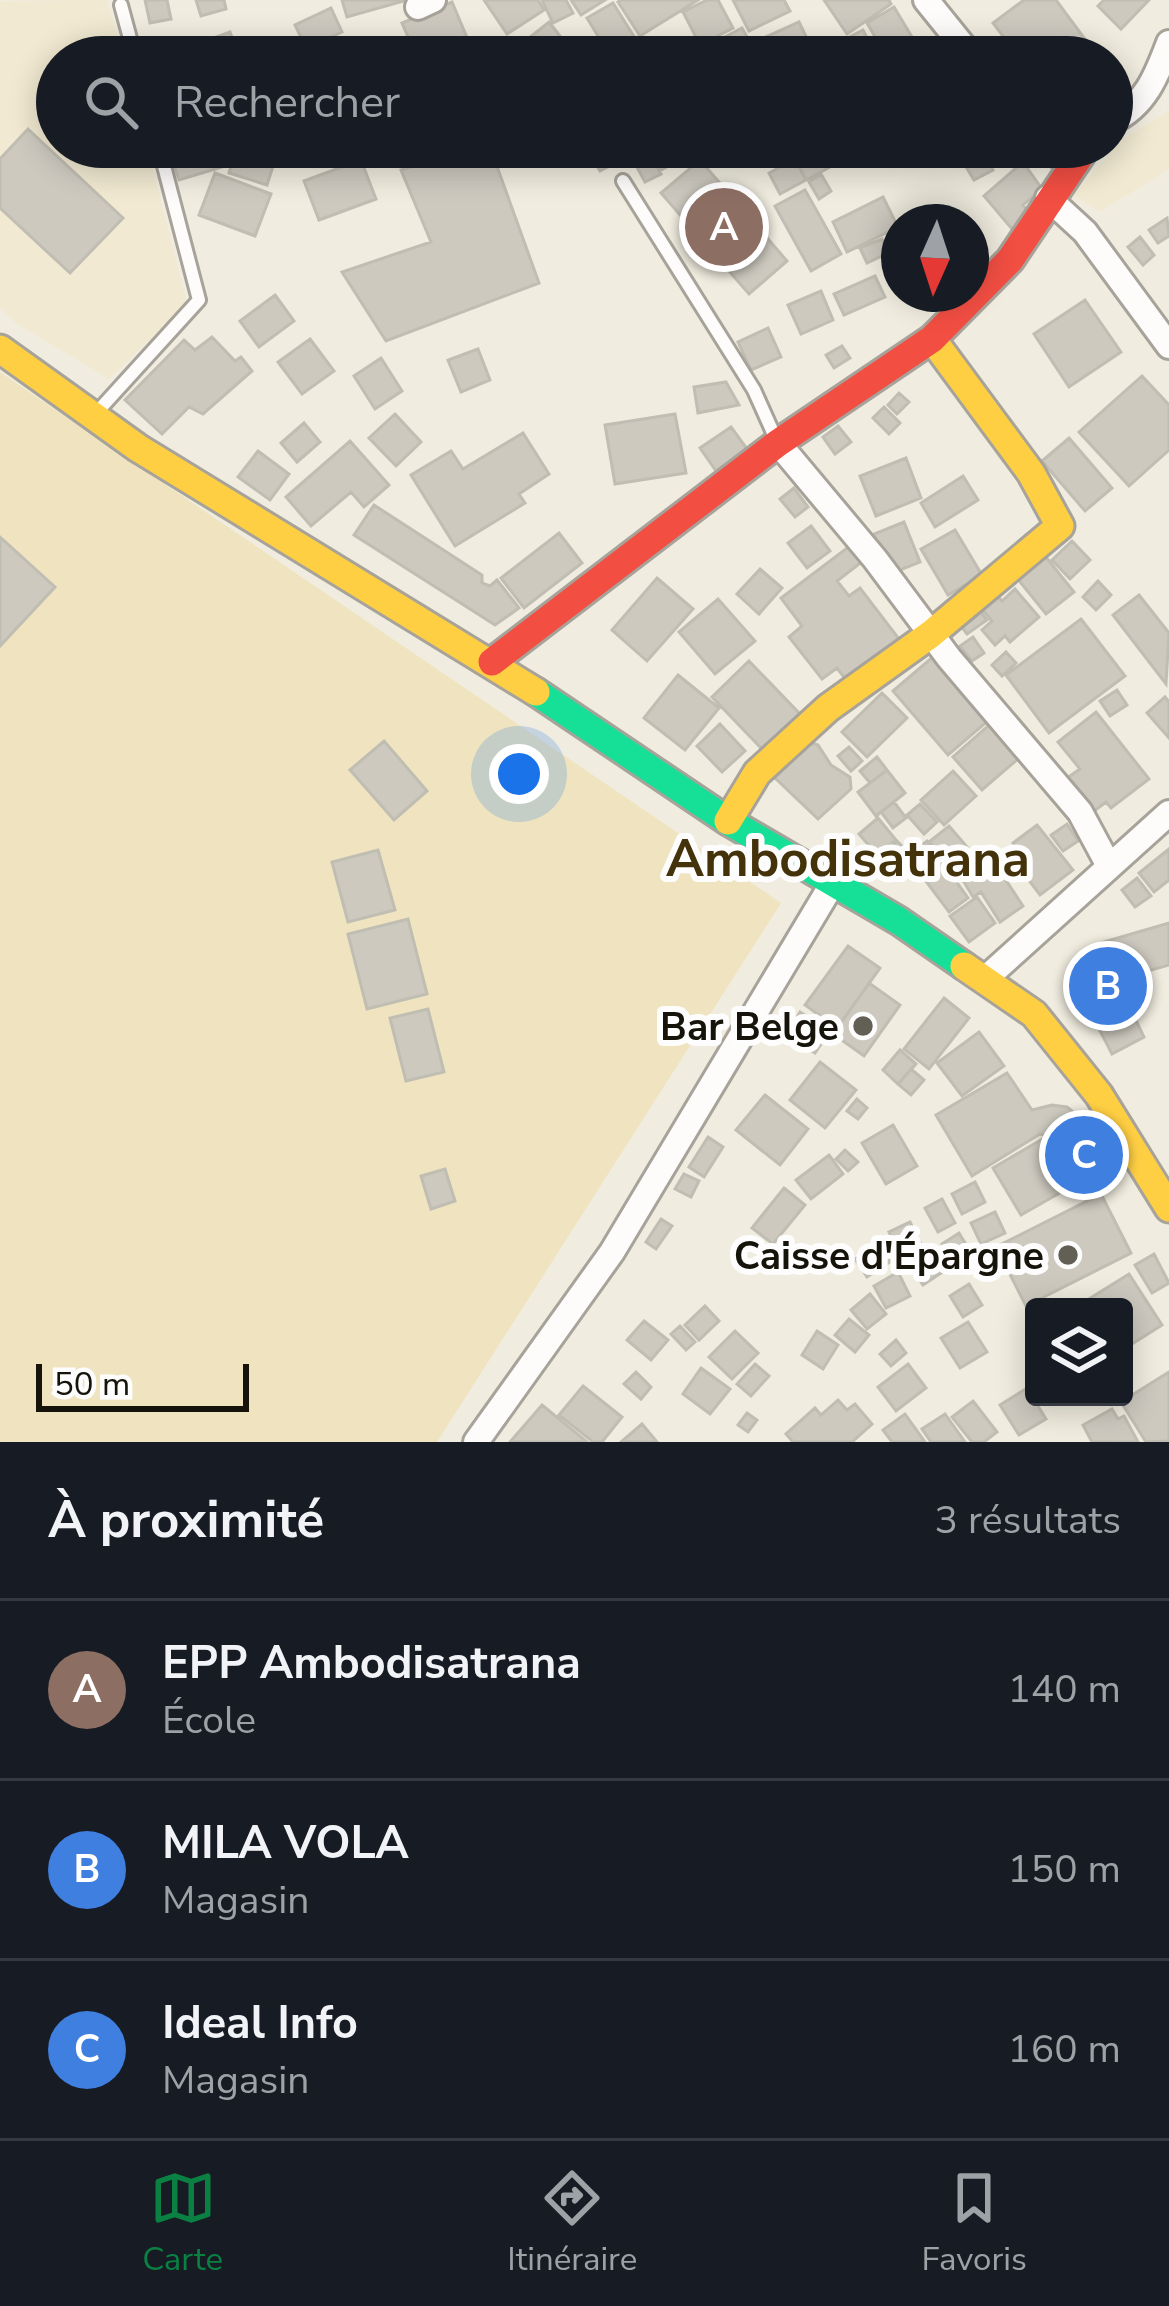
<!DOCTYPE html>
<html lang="fr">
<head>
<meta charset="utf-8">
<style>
  :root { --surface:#171b24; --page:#242831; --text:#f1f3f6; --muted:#9ea1a6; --line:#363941; --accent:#0b8043 }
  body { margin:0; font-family:"Nunito Sans",sans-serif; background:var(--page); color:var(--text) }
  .controls { position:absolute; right:36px; bottom:36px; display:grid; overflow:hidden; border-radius:12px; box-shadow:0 6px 30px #0003 }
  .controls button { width:108px; height:108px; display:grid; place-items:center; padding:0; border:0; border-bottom:3px solid var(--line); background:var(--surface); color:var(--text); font:60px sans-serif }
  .compass { position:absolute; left:881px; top:204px; width:108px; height:108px; border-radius:50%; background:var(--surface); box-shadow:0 6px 30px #0003; rotate:183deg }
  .scale { position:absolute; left:36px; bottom:30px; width:213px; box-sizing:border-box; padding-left:12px; border:6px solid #16130a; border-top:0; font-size:33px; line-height:42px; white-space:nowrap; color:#16130a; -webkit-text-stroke:9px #fdfdfd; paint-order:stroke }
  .you { position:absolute; left:519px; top:774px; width:42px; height:42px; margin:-30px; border:9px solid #fff; border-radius:50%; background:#1a73e8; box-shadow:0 0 0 18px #1a73e833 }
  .badge { display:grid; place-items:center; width:78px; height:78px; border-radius:50%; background:var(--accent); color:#fff; font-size:39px; font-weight:700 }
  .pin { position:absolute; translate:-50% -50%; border:6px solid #fff; box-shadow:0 3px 12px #0006 }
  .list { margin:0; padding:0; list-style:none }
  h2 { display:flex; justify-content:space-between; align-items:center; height:156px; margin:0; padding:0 48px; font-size:51px }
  h2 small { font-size:39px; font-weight:400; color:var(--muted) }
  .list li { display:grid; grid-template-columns:78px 1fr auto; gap:36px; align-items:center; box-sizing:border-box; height:180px; padding:0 48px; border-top:3px solid var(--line) }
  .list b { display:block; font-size:45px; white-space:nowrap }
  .list p { margin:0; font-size:39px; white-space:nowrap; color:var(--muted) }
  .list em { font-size:39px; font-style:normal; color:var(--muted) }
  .icon { flex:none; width:66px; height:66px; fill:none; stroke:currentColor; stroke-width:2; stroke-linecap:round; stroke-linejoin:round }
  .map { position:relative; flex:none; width:1169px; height:1442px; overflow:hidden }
  .search { position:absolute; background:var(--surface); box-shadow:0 6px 30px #0003; left:36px; right:36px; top:36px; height:132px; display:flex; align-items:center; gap:30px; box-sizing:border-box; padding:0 42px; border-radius:66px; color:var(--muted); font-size:45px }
  .sheet { height:696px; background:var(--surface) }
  nav { display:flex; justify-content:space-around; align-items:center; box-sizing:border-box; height:168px; border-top:3px solid var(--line); background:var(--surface); font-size:33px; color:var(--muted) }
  nav a { display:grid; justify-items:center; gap:6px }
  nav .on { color:var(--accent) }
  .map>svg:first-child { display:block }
  .built { fill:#f1e9d1 }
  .green { fill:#efe4bf }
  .building { fill:#cdc9bf; stroke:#c0bdb2; stroke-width:3 }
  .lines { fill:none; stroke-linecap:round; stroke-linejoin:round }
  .lane-casing { stroke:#a7a39a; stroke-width:18 }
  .street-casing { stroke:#a7a39a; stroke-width:30 }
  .fast-casing { stroke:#a7a39a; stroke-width:33 }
  .slow-casing { stroke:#a7a39a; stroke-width:33 }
  .jam-casing { stroke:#a7a39a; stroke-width:33 }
  .lane { stroke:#fdfcfa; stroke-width:12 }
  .street { stroke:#fdfcfa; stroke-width:24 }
  .fast { stroke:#16e098; stroke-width:27 }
  .slow { stroke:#ffcf43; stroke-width:27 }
  .jam { stroke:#f24e42; stroke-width:27 }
  .poi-dot { fill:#625f55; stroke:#fdfdfd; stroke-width:4.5 }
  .labels { text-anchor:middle; stroke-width:12; stroke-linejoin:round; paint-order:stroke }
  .poi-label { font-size:39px; font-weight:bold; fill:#16130a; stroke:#fdfdfd; text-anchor:end }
  .district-label { font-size:51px; font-weight:bold; fill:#44320a; stroke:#fdfdfd }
</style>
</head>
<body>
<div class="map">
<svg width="1169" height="1442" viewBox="0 0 1169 1442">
  <rect width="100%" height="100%" fill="#f0ecdf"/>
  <path class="built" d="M107 0 124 57H57V147H147L187 303 109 379 14 322 0 308V1Z
    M1169 110V169L1100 212 1073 195 1123 139Z"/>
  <path class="green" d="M0 372 781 903 437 1442H0Z"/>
  <path class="building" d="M145 0H167L171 19 150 23Z
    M196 0H224L226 9 201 16Z
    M342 0H407L347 17Z
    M484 0H538L544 10 507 34Z
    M542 0H566L573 13 553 23Z
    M571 0H605L581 15Z
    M621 0H698L640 36 618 2Z
    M707 0H718L733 28 700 45 683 12Z
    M733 0H784L790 11 749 31Z
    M824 0H889L891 4 847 34Z
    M1024 0H1056L1096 54 1091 57H1019L993 23Z
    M1104 0H1149L1121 29 1098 6Z
    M452 2 471 47 449 57H417L402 23Z
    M613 3 635 38 609 54 587 18Z
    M894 7 912 37 885 54 867 23Z
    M331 8 342 32 306 48 295 25Z
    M549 22 574 54 571 57H529L520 45Z
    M799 22 816 57H764L757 41Z
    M742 28 751 44 730 55 721 39Z
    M863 30 877 57H845L838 43Z
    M230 32 239 57H190L187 48Z
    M693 38 703 53 679 57 674 50Z
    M183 44 188 57H141Z
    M284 48 287 57H253Z
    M28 129 123 218 70 273 0 208V159Z
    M168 147H215L222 167 179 180Z
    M237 147H279L267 185 229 173Z
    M480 147H490L539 283 386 341 342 272 431 242 401 170Z
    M586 147H645L600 171Z
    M649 147H683L688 156 661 170Z
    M818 147 830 167 806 180 795 159Z
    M822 147H848L829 159Z
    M883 147H889L898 159 889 166 879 151Z
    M898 147H939L912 166Z
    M648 149 661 174 645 182 632 158Z
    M985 154 993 170 974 180 965 165Z
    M795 159 806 180 780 194 769 173Z
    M361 160 376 199 319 220 304 181Z
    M700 160 787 261 749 294 661 193Z
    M1023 162 1042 189 1023 205 1030 214 1012 229 984 196Z
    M215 173 271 194 255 236 199 215Z
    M821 174 831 191 819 199 809 182Z
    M805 190 841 254 811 271 775 206Z
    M883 197 898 227 847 252 833 222Z
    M1167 218 1169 236 1158 243 1149 230Z
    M1140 237 1154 255 1143 265 1128 247Z
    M882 239 888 253 867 263 860 248Z
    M875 276 885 297 844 315 834 294Z
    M821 291 833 320 801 334 788 305Z
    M275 295 294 321 259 347 240 321Z
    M1085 300 1121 352 1069 387 1034 334Z
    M768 328 781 357 751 370 738 342Z
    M212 337 235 361 241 357 252 371 203 414 189 407 162 434 125 400 184 340 195 350Z
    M310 339 334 371 302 394 278 362Z
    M842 346 850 358 834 368 826 355Z
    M478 349 490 380 461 392 448 360Z
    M381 358 402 391 375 409 354 376Z
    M1142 376 1169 405V450L1129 486 1079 432Z
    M726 382 739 405 698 413 694 387Z
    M899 393 909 402 897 414 888 405Z
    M884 407 900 423 889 434 873 418Z
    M395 414 421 442 396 466 369 438Z
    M675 414 686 473 615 484 605 425Z
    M304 423 320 442 297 462 281 443Z
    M838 426 851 442 835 454 823 437Z
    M731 427 747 449 716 471 700 448Z
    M523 433 549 474 519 494 525 503 455 546 411 475 451 451 463 469Z
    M1069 438 1112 488 1085 511 1042 461Z
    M350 441 389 485 364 507 351 492 311 526 286 497Z
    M258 451 289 474 270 500 238 477Z
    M906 458 921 498 876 516 860 476Z
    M963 476 978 500 935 527 921 503Z
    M794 488 808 507 795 517 780 499Z
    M374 505 482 575V583L490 586 497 580 519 608 495 625 354 535Z
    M904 522 920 562 890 574 874 534Z
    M811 526 830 551 807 568 788 543Z
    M955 530 982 575 948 595 921 549Z
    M559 533 582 563 524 608 501 578Z
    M0 537 55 587 0 646Z
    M1072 541 1090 560 1070 579 1052 560Z
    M851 545 863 561 837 581 849 596 860 588 899 639 846 680 837 668 822 679 789 637 802 626 781 598Z
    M1045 556 1074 592 1046 614 1017 578Z
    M760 569 782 588 759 614 737 594Z
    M657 578 693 609 647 661 612 630Z
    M1098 581 1111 595 1096 610 1083 597Z
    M1015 589 1039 617 1010 642 1005 636 995 645 982 630 992 621 979 605 994 592 1002 601Z
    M1139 595 1169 633 1166 684 1113 615Z
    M718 599 755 641 715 674 679 632Z
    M976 606 987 620 967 634 957 621Z
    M1081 619 1125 676 1049 733 1006 675Z
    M973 637 984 653 972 661 960 646Z
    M1006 652 1016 663 1002 676 992 665Z
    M935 655 990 719 948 755 893 691Z
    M749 661 800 714 763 750 712 697Z
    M678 675 719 708 685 750 644 718Z
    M1117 690 1127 705 1110 716 1100 701Z
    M882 693 907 718 867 757 842 732Z
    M1165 697 1169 702V738L1147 713Z
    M1096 712 1149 779 1111 808 1106 802 1093 812 1067 778 1080 769 1058 742Z
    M720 724 745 751 722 772 697 746Z
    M989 725 1019 758 982 790 953 757Z
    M384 741 427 791 394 820 350 770Z
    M812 743 818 745 831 765 850 777 851 789 818 819 773 776Z
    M849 747 862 761 851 771 838 756Z
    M877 757 887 770 870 783 860 771Z
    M887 770 905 793 876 816 858 792Z
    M953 771 976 796 944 825 921 800Z
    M894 802 906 818 893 828 881 812Z
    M920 804 937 822 924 834 907 815Z
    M878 818 896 840 877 855 859 834Z
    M1067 824 1078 841 1063 851 1051 835Z
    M1037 825 1073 870 1040 895 1018 866 1026 860 1013 843Z
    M949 826 974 855 955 871 929 842Z
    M897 841 907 851 895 864 885 855Z
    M927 841 968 898 949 912 907 856Z
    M1169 849V880L1154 892 1139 873Z
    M378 850 395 910 348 922 332 862Z
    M994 862 1023 906 1000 922 981 892 973 897 964 882Z
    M1137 878 1151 896 1135 907 1122 890Z
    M977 897 995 923 969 942 950 916Z
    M408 919 427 994 367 1009 348 934Z
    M1169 923V965L1127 977 1134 1000 1099 1014 1088 977V958L1100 943Z
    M848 946 880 968 837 1028 805 1005Z
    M869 983 900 1005 864 1056 833 1034Z
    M944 998 969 1018 929 1069 904 1049Z
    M1130 1008 1144 1037 1112 1054 1097 1025Z
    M428 1009 444 1072 406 1081 390 1018Z
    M800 1012 830 1031 815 1053 786 1035Z
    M979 1032 1004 1066 962 1096 937 1063Z
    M900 1050 916 1064 898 1084 883 1070Z
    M820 1062 856 1090 825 1128 790 1100Z
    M911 1069 924 1080 911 1095 898 1084Z
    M1007 1073 1032 1110 1052 1105 1067 1107 1077 1115 1091 1133 1110 1174 1079 1191 1067 1158 1051 1137 1040 1134 972 1176 936 1115Z
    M765 1095 808 1129 780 1165 736 1130Z
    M857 1099 867 1108 858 1119 847 1111Z
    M893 1125 917 1166 886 1184 862 1143Z
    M708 1137 723 1147 704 1177 689 1167Z
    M1044 1138 1072 1186 1021 1215 993 1168Z
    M845 1150 858 1162 848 1171 836 1159Z
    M829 1155 843 1174 811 1199 796 1180Z
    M445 1169 455 1201 431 1209 421 1176Z
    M684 1174 699 1181 691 1197 675 1189Z
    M975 1182 985 1202 962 1214 952 1194Z
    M784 1188 805 1205 773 1244 752 1228Z
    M1101 1194 1131 1253 1026 1306 996 1247Z
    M942 1199 955 1223 938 1232 925 1208Z
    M995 1212 1005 1233 981 1244 971 1223Z
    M661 1219 672 1226 656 1249 646 1242Z
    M910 1222 920 1242 900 1253 889 1232Z
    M959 1233 970 1251 953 1262 942 1244Z
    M880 1244 891 1261 867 1277 855 1259Z
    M926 1251 941 1273 923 1285 908 1264Z
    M1154 1254 1169 1283 1152 1293 1135 1265Z
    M898 1272 910 1296 886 1308 874 1286Z
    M1129 1274 1162 1325 1124 1349V1307H1076Z
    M969 1284 982 1305 963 1317 950 1296Z
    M870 1294 886 1314 867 1329 851 1310Z
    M705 1306 719 1321 699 1340 685 1325Z
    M849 1319 869 1335 855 1352 835 1335Z
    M644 1321 668 1340 651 1360 627 1340Z
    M968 1322 987 1352 960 1368 941 1338Z
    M680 1326 695 1342 686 1350 671 1334Z
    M735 1331 758 1353 732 1379 709 1357Z
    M817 1331 838 1345 823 1369 802 1355Z
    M896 1340 906 1353 891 1366 880 1354Z
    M755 1364 769 1376 751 1396 737 1384Z
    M908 1364 926 1388 896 1411 878 1387Z
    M701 1368 730 1389 710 1414 683 1394Z
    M636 1372 651 1387 641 1399 624 1384Z
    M1169 1372V1441L1146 1442 1121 1402Z
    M583 1386 622 1417 602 1442H593L559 1415Z
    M1027 1388 1046 1419 1019 1435 1000 1405Z
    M838 1400 847 1410 855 1404 872 1424 852 1442H793L786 1434 815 1408 821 1415Z
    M973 1401 997 1432 984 1442H972L952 1417Z
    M542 1405 587 1442H510Z
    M1112 1409 1118 1419 1124 1416 1138 1442H1092L1083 1425Z
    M747 1413 757 1420 748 1432 738 1425Z
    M905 1414 925 1442H892L883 1430Z
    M945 1414 965 1442H931L922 1429Z
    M642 1424 657 1442H621Z"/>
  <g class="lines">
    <defs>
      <path id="lane" d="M121 5 135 57
        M623 181 754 390 775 437
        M98 411 199 300 159 147"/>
      <path id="street" d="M926 0 972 57
        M418 7 433 0
        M1112 121C1145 106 1157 75 1169 43
        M1041 147 1074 164
        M1048 198 1085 232 1169 346
        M778 443 875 559 949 658 1080 812 1109 866
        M985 979 1169 813
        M476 1442 612 1252 834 881"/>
      <path id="fast" d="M536 692 728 821 899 921 964 966"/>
      <path id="slow" d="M0 349 138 448 536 692
        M728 821 757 773 828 708 931 634 1060 526 1031 473 932 339
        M964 966 1034 1014 1099 1095 1169 1208"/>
      <path id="jam" d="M492 662 778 443 932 339 1010 260 1086 147"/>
    </defs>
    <use href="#lane" class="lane-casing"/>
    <use href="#street" class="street-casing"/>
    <use href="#fast" class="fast-casing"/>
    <use href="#slow" class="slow-casing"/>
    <use href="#jam" class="jam-casing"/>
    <use href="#lane" class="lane"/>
    <use href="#street" class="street"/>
    <use href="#fast" class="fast"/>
    <use href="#slow" class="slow"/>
    <use href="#jam" class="jam"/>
  </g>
  <g class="poi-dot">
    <circle cx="863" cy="1026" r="12"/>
    <circle cx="1068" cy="1255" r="12"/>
  </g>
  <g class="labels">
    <g class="poi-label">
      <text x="839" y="1040">Bar Belge</text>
      <text x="1044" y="1269">Caisse d'Épargne</text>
    </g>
    <g class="district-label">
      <text x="848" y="876">Ambodisatrana</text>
    </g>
  </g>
</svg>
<div class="controls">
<button><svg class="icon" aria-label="layers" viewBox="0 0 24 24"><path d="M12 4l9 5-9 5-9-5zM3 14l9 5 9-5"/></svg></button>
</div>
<svg class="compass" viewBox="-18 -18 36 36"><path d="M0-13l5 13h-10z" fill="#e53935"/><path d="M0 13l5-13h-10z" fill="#9ea1a6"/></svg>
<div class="scale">50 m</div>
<div class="you"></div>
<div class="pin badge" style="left:724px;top:227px;background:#8d6e63">A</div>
<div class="pin badge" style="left:1108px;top:986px;background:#3f7fe0">B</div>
<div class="pin badge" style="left:1084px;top:1155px;background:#3f7fe0">C</div>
<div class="search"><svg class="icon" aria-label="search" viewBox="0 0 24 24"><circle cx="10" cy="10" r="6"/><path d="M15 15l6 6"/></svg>Rechercher</div>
</div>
<section class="sheet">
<h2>À proximité<small>3 résultats</small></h2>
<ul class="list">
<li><span class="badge" style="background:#8d6e63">A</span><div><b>EPP Ambodisatrana</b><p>École</p></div><em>140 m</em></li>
<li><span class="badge" style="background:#3f7fe0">B</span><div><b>MILA VOLA</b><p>Magasin</p></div><em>150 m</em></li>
<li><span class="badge" style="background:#3f7fe0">C</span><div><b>Ideal Info</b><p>Magasin</p></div><em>160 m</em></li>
</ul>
</section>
<nav>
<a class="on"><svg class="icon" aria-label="map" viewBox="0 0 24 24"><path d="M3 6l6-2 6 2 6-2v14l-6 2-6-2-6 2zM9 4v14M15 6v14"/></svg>Carte</a>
<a><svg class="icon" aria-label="directions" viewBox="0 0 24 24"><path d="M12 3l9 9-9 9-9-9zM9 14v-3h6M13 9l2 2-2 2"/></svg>Itinéraire</a>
<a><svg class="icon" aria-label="saved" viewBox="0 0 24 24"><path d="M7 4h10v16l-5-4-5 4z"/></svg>Favoris</a>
</nav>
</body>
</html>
